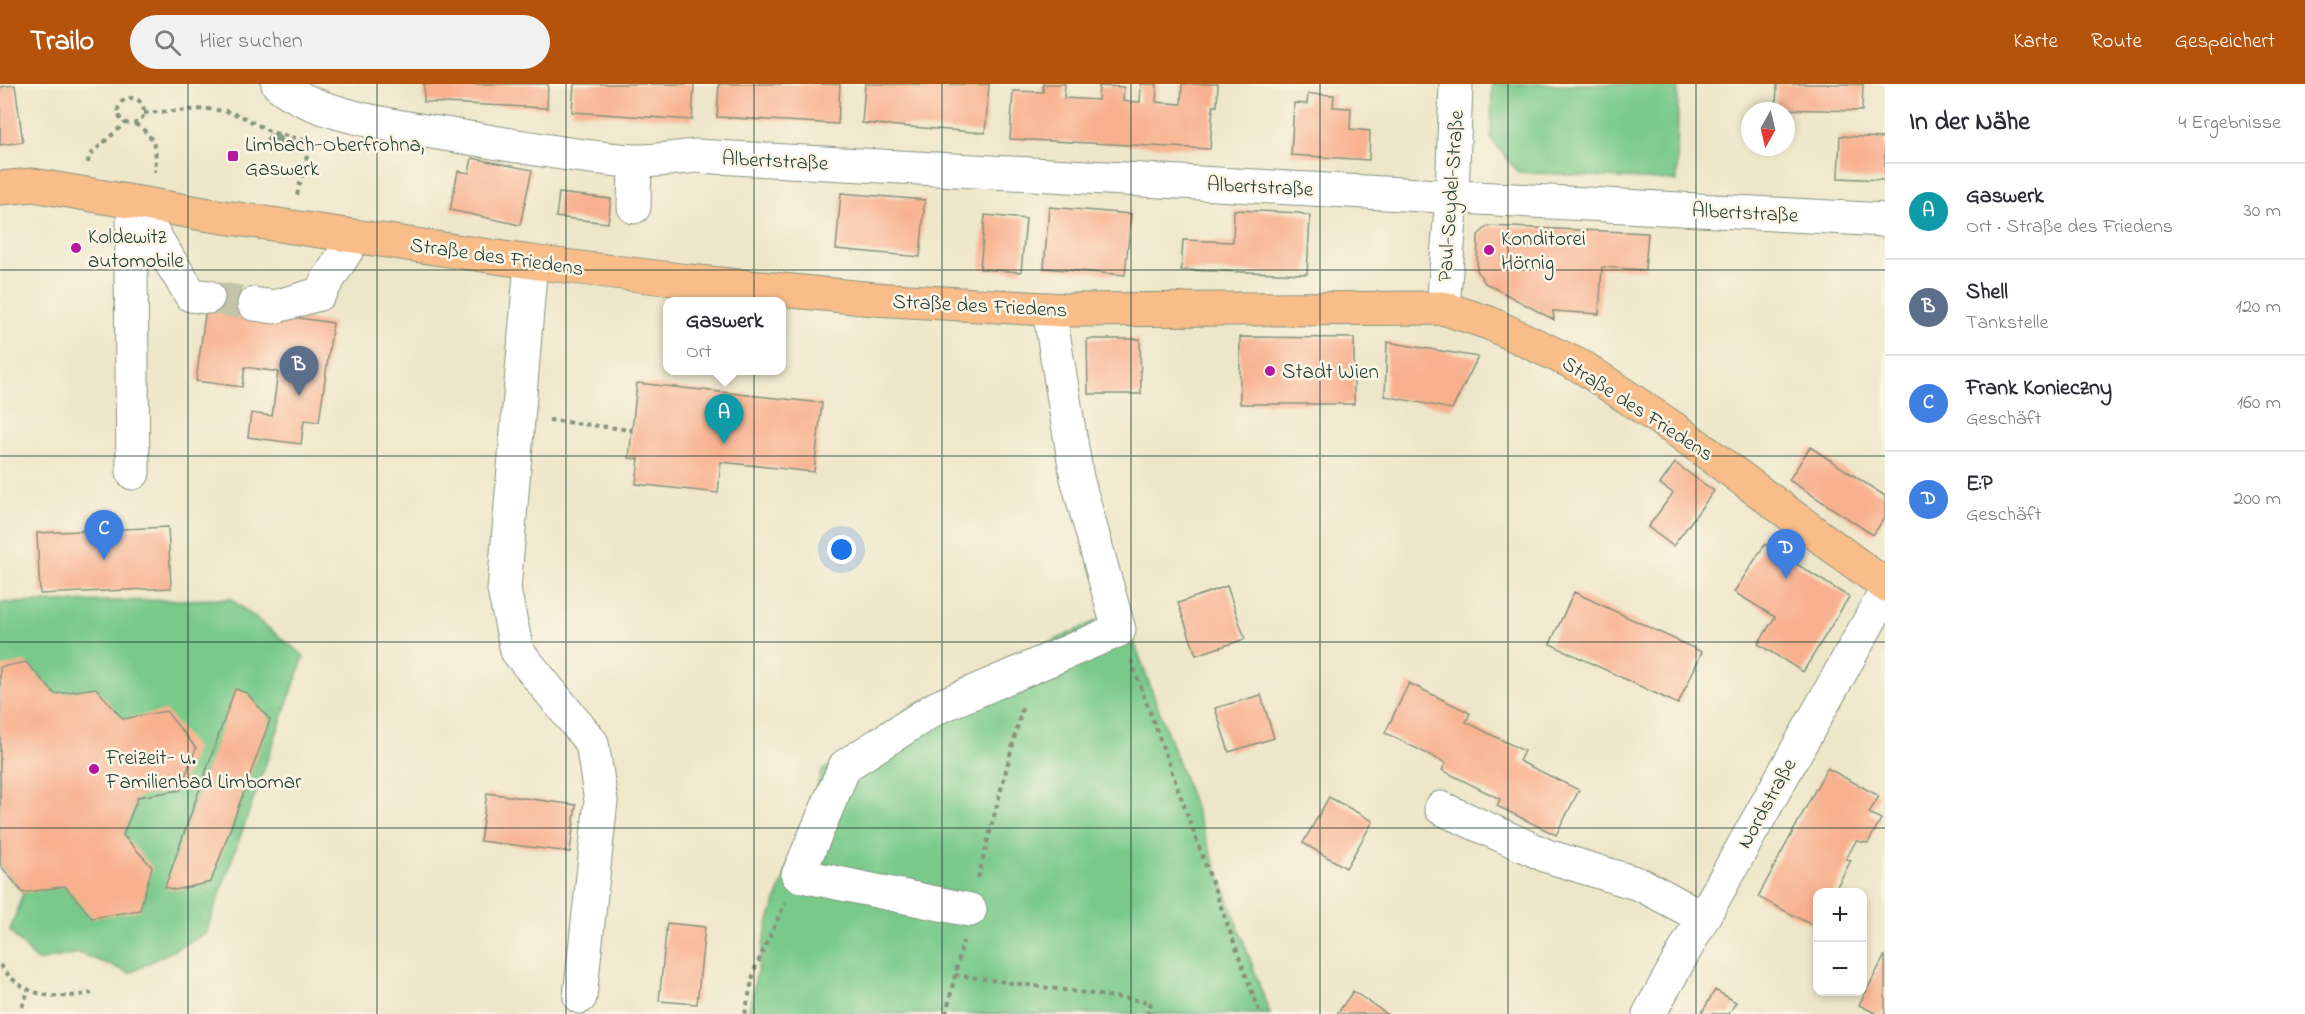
<!DOCTYPE html>
<html lang="de">
<head>
<meta charset="utf-8">
<style>
  :root { --surface:#fff; --page:#f2f2f3; --text:#2b2b33; --muted:#7c7c81; --line:#e1e1e2; --accent:#b45309 }
  body { margin:0; font-family:"Indie Flower",sans-serif; background:var(--page); color:var(--text) }
  .controls { position:absolute; right:18px; bottom:18px; display:grid; overflow:hidden; border-radius:12px; box-shadow:0 3px 9px #0003 }
  .controls button { width:54px; height:54px; display:grid; place-items:center; padding:0; border:0; border-bottom:2px solid var(--line); background:var(--surface); color:var(--text); font:30px sans-serif }
  .compass { position:absolute; left:1741px; top:18px; width:54px; height:54px; border-radius:50%; background:var(--surface); box-shadow:0 3px 9px #0003; rotate:188deg }
  .you { position:absolute; left:842px; top:466px; width:21px; height:21px; margin:-15px; border:4px solid #fff; border-radius:50%; background:#1a73e8; box-shadow:0 0 0 9px #1a73e833 }
  .badge { display:grid; place-items:center; width:39px; height:39px; border-radius:50%; background:var(--accent); color:#fff; font-size:20px; font-weight:700 }
  .pin { position:absolute; translate:-50% -50px; filter:drop-shadow(0 2px 3px #0008) }
  .pin::after { content:''; position:absolute; top:32px; width:21px; height:18px; background:inherit; clip-path:polygon(0 0,100% 0,50% 100%) }
  .popup { position:absolute; left:663px; top:213px; width:123px; height:78px; box-sizing:border-box; display:grid; place-content:center; border-radius:12px; background:var(--surface); filter:drop-shadow(0 2px 4px #0005); font-size:20px; white-space:nowrap; color:var(--muted) }
  .popup b { font-size:22px; color:var(--text) }
  .popup::after { content:''; position:absolute; left:50%; top:100%; margin-left:-12px; border:12px solid transparent; border-top-color:var(--surface) }
  .list { margin:0; padding:0; list-style:none }
  h2 { display:flex; justify-content:space-between; align-items:center; height:78px; margin:0; padding:0 24px; font-size:26px }
  h2 small { font-size:20px; font-weight:400; color:var(--muted) }
  .list li { display:grid; grid-template-columns:39px 1fr auto; gap:18px; align-items:center; box-sizing:border-box; height:96px; padding:0 24px; border-top:2px solid var(--line) }
  .list b { display:block; font-size:22px; white-space:nowrap }
  .list p { margin:0; font-size:20px; white-space:nowrap; color:var(--muted) }
  .list em { font-size:20px; font-style:normal; color:var(--muted) }
  .icon { flex:none; width:33px; height:33px; fill:none; stroke:currentColor; stroke-width:2; stroke-linecap:round; stroke-linejoin:round }
  .map { position:relative; flex:none; width:1885px; height:930px; overflow:hidden }
  header { display:flex; align-items:center; gap:36px; box-sizing:border-box; height:84px; padding:0 30px; background:var(--accent); color:#fff }
  header strong { font-size:28px }
  nav { display:flex; gap:33px; margin-inline-start:auto; font-size:21px }
  .search { width:420px; height:54px; background:var(--page); display:flex; align-items:center; gap:15px; box-sizing:border-box; padding:0 21px; border-radius:33px; color:var(--muted); font-size:22px }
  main { display:flex }
  aside { flex:1; background:var(--surface) }
  .map>svg:first-child { display:block }
  .green { fill:#78c98a; stroke:#4c835f; stroke-width:1.5 }
  .building { fill:#f8b18f }
  .lines { fill:none; stroke-linecap:round; stroke-linejoin:round }
  .minor-tunnel { stroke:#c4c4ab; stroke-width:33; stroke-dasharray:33 16; stroke-linecap:butt }
  .minor-casing { stroke:#86927e; stroke-width:35 }
  .major-casing { stroke:#86927e; stroke-width:35 }
  .path { stroke:#86927e; stroke-width:4; stroke-dasharray:4.5 4.5; stroke-linecap:butt }
  .minor { stroke:#fff; stroke-width:33 }
  .major { stroke:#f8bd89; stroke-width:33 }
  .tree { fill:#889c83 }
  .grid { fill:none; stroke:#1f3d34; stroke-width:1.5; stroke-opacity:0.55 }
  .poi-dot { fill:#b5179e; stroke:#fcf5e5; stroke-width:2 }
  .labels { text-anchor:middle; stroke-width:5; stroke-linejoin:round; paint-order:stroke }
  .poi-label { font-size:21px; fill:#1f3d34; stroke:#fcf5e5; text-anchor:start }
  .street-label { font-size:21px; fill:#1f3d34; stroke:#fcf5e5 }
</style>
</head>
<body>
<header>
<strong>Trailo</strong>
<div class="search"><svg class="icon" aria-label="search" viewBox="0 0 24 24"><circle cx="10" cy="10" r="6"/><path d="M15 15l6 6"/></svg>Hier suchen</div>
<nav><a>Karte</a><a>Route</a><a>Gespeichert</a></nav>
</header>
<main>
<div class="map">
<svg width="1885" height="930" viewBox="0 0 1885 930">
  <rect width="100%" height="100%" fill="#fcf5e5"/>
  <filter id="ink" filterUnits="userSpaceOnUse"><feTurbulence type="fractalNoise" baseFrequency=".0167" numOctaves="2"/><feDisplacementMap in="SourceGraphic" scale="12" xChannelSelector="R" yChannelSelector="G"/><feConvolveMatrix kernelMatrix="1 2 1 2 8 2 1 2 1" color-interpolation-filters="sRGB"/></filter>
  <filter id="wash" filterUnits="userSpaceOnUse"><feTurbulence type="fractalNoise" baseFrequency=".008" numOctaves="4" result="noise"/><feDisplacementMap in="SourceGraphic" scale="24" xChannelSelector="R" yChannelSelector="G"/><feGaussianBlur stdDeviation="1.35" result="paint"/><feColorMatrix in="noise" values="0 0 0 0 0 0 0 0 0 0 0 0 0 0 0 0 0 1.4 0 .05"/><feComposite in="paint" operator="in"/></filter>
  <g filter="url(#wash)">
    <rect width="100%" height="100%" fill="#ede6c9"/>
    <path class="green" d="M1492 0H1678L1677 97 1518 88 1491 55Z
      M231 515 304 572 206 849 130 889 79 869 37 877 10 847 23 809 0 781V519Z
      M1122 525 1270 930H748L767 842 822 687 911 623Z"/>
    <g id="blocks">
      <path class="building" d="M424 0H548L547 24 424 18Z
        M574 0H694L692 36 572 28Z
        M719 0H840L838 40 717 33Z
        M865 0H989L985 49 862 39Z
        M1043 0H1065L1064 14 1098 16 1099 2 1124 3 1123 17 1140 18 1141 0H1157L1156 18 1181 20 1182 0H1218L1217 22H1213L1210 65 1010 55 1013 7 1043 8Z
        M1777 0H1863L1862 27 1776 25Z
        M15 1 23 58 0 61V3Z
        M1308 10 1334 11 1333 23 1351 24 1350 45 1370 47 1369 76 1291 71 1294 19 1307 20Z
        M1840 52 1885 54V96L1838 94Z
        M472 74 532 86 520 141 450 126 458 87 469 89Z
        M559 109 611 115 608 139 556 133Z
        M841 109 925 116 920 173 836 165Z
        M1049 123 1131 130 1125 191 1044 184Z
        M1234 126 1299 129 1310 132 1307 190 1181 186 1183 156 1233 158Z
        M985 131 1026 135 1021 188 980 185Z
        M1488 142 1648 149 1645 186 1602 183 1599 230 1553 227 1554 236 1485 199 1477 186 1478 151Z
        M209 202 256 209 286 232 333 239 319 338 304 336 301 360 248 353 251 329 272 332 278 288 245 283 242 303 196 297Z
        M1240 253 1354 254V320H1240Z
        M1087 255H1140L1141 310H1088Z
        M1387 258 1478 273 1452 325 1385 312Z
        M637 299 822 319 814 388 721 378 718 409 636 400 639 375 629 374Z
        M1810 363 1885 412V433L1873 451 1789 396Z
        M1675 379 1714 407 1673 462 1648 443 1673 409 1660 400Z
        M168 443 171 504 40 510 37 449Z
        M1765 460 1849 513 1803 588 1758 560 1775 533 1734 508Z
        M1227 502 1245 555 1196 571 1178 519Z
        M1574 508 1702 568 1678 620 1550 560Z
        M26 578 55 610 96 604 123 635 166 627 196 664 180 706 138 713 123 751 152 783 140 826 92 834 65 802 23 809 0 781V583Z
        M1409 599 1470 629 1466 638 1524 667 1519 677 1579 706 1556 751 1497 722 1500 715 1442 686 1446 679 1385 649Z
        M235 605 247 609 270 636 211 798 175 806 165 803Z
        M1261 611 1274 654 1229 668 1215 624Z
        M1827 684 1879 712 1869 729 1881 735 1868 759 1856 757 1846 775 1851 776 1834 808H1818L1816 843 1758 813Z
        M487 709 576 721 570 768 480 757Z
        M1329 713 1373 737 1346 784 1303 759Z
        M667 839 705 843 697 920 659 917Z
        M1885 871V930H1877L1859 921Z
        M1715 906 1736 918 1729 930H1701Z
        M1353 907 1387 930H1337Z"/>
    </g>
  </g>
  <g filter="url(#ink)">
    <use href="#blocks" fill-opacity="0" stroke="#86927e" stroke-width="1.5"/>
    <g class="lines">
      <path class="minor-tunnel" d="M208 213 254 220"/>
      <defs>
        <path id="minor" d="M278 0C317 34 417 45 469 54 524 63 578 73 632 77 653 78 675 74 696 72L1885 136
          M134 119 191 211 208 213
          M634 123 635 77
          M531 178 504 506 517 567 592 659 601 717 580 913
          M254 220 274 223 319 210 355 153
          M1443 224 1452 112 1456 0
          M133 389 131 182 134 119
          M1441 724 1547 772 1642 801 1702 833
          M970 826 798 791 845 682 936 624 1119 546 1077 394 1049 225
          M1649 930 1885 509"/>
        <path id="major" d="M0 104 33 101 210 131 531 178 689 197 874 215 1063 226 1443 224 1489 239 1584 284 1679 348 1885 501"/>
      </defs>
      <use href="#minor" class="minor-casing"/>
      <use href="#major" class="major-casing"/>
      <path class="path" d="M118 27a13 13 0 1 1 26 0a13 13 0 1 1-26 0Z
        M144 29 206 25 225 27 241 32 271 48 311 58
        M135 40C156 52 157 66 155 88
        M88 79 89 72 125 39
        M297 111 311 57
        M549 336 632 346
        M1131 576 1260 930
        M978 794 1023 621
        M0 881C24 914 55 916 92 909
        M955 891 1151 918 1148 930
        M22 923 28 907
        M745 930 754 887 785 819
        M946 930 963 857"/>
      <use href="#minor" class="minor"/>
      <use href="#major" class="major"/>
    </g>
    <circle class="tree" cx="274" cy="58" r="9"/>
  </g>
  <path class="grid" d="M188 0V930M377 0V930M566 0V930M754 0V930M942 0V930M1131 0V930M1320 0V930M1508 0V930M1696 0V930M0 186H1885M0 372H1885M0 558H1885M0 744H1885"/>
  <g class="poi-dot">
    <rect x="227" y="66" width="12" height="12" rx="3"/>
    <circle cx="76" cy="164" r="6"/>
    <circle cx="1489" cy="166" r="6"/>
    <circle cx="1270" cy="287" r="6"/>
    <circle cx="94" cy="685" r="6"/>
  </g>
  <g class="labels">
    <g class="poi-label">
      <text x="245" y="67">Limbach-Oberfrohna,<tspan x="245" dy="24">Gaswerk</tspan></text>
      <text x="88" y="159">Koldewitz<tspan x="88" dy="24">automobile</tspan></text>
      <text x="1501" y="161">Konditorei<tspan x="1501" dy="24">Hörnig</tspan></text>
      <text x="1282" y="294">Stadt Wien</text>
      <text x="106" y="680">Freizeit- u.<tspan x="106" dy="24">Familienbad Limbomar</tspan></text>
    </g>
    <g class="street-label">
      <text transform="translate(775 76) rotate(3)" y="7">Albertstraße</text>
      <text transform="translate(1260 102) rotate(3)" y="7">Albertstraße</text>
      <text transform="translate(1450 112) rotate(-86)" y="7">Paul-Seydel-Straße</text>
      <text transform="translate(1745 128) rotate(3)" y="7">Albertstraße</text>
      <text transform="translate(497 172) rotate(8)" y="7">Straße des Friedens</text>
      <text transform="translate(980 221) rotate(3)" y="7">Straße des Friedens</text>
      <text transform="translate(1638 324) rotate(33)" y="7">Straße des Friedens</text>
      <text transform="translate(1766 719) rotate(-61)" y="7">Nordstraße</text>
    </g>
  </g>
</svg>
<div class="controls">
<button>+</button>
<button>−</button>
</div>
<svg class="compass" viewBox="-18 -18 36 36"><path d="M0-13l5 13h-10z" fill="#e53935"/><path d="M0 13l5-13h-10z" fill="#7c7c81"/></svg>
<div class="you"></div>
<div class="pin badge" style="left:724px;top:360px;background:#0f9aa8">A</div>
<div class="popup"><b>Gaswerk</b>Ort</div>
<div class="pin badge" style="left:299px;top:312px;background:#5c6f8a">B</div>
<div class="pin badge" style="left:104px;top:476px;background:#3f7fe0">C</div>
<div class="pin badge" style="left:1786px;top:495px;background:#3f7fe0">D</div>
</div>
<aside>
<h2>In der Nähe<small>4 Ergebnisse</small></h2>
<ul class="list">
<li><span class="badge" style="background:#0f9aa8">A</span><div><b>Gaswerk</b><p>Ort · Straße des Friedens</p></div><em>30 m</em></li>
<li><span class="badge" style="background:#5c6f8a">B</span><div><b>Shell</b><p>Tankstelle</p></div><em>120 m</em></li>
<li><span class="badge" style="background:#3f7fe0">C</span><div><b>Frank Konieczny</b><p>Geschäft</p></div><em>160 m</em></li>
<li><span class="badge" style="background:#3f7fe0">D</span><div><b>E:P</b><p>Geschäft</p></div><em>200 m</em></li>
</ul>
</aside>
</main>
</body>
</html>
